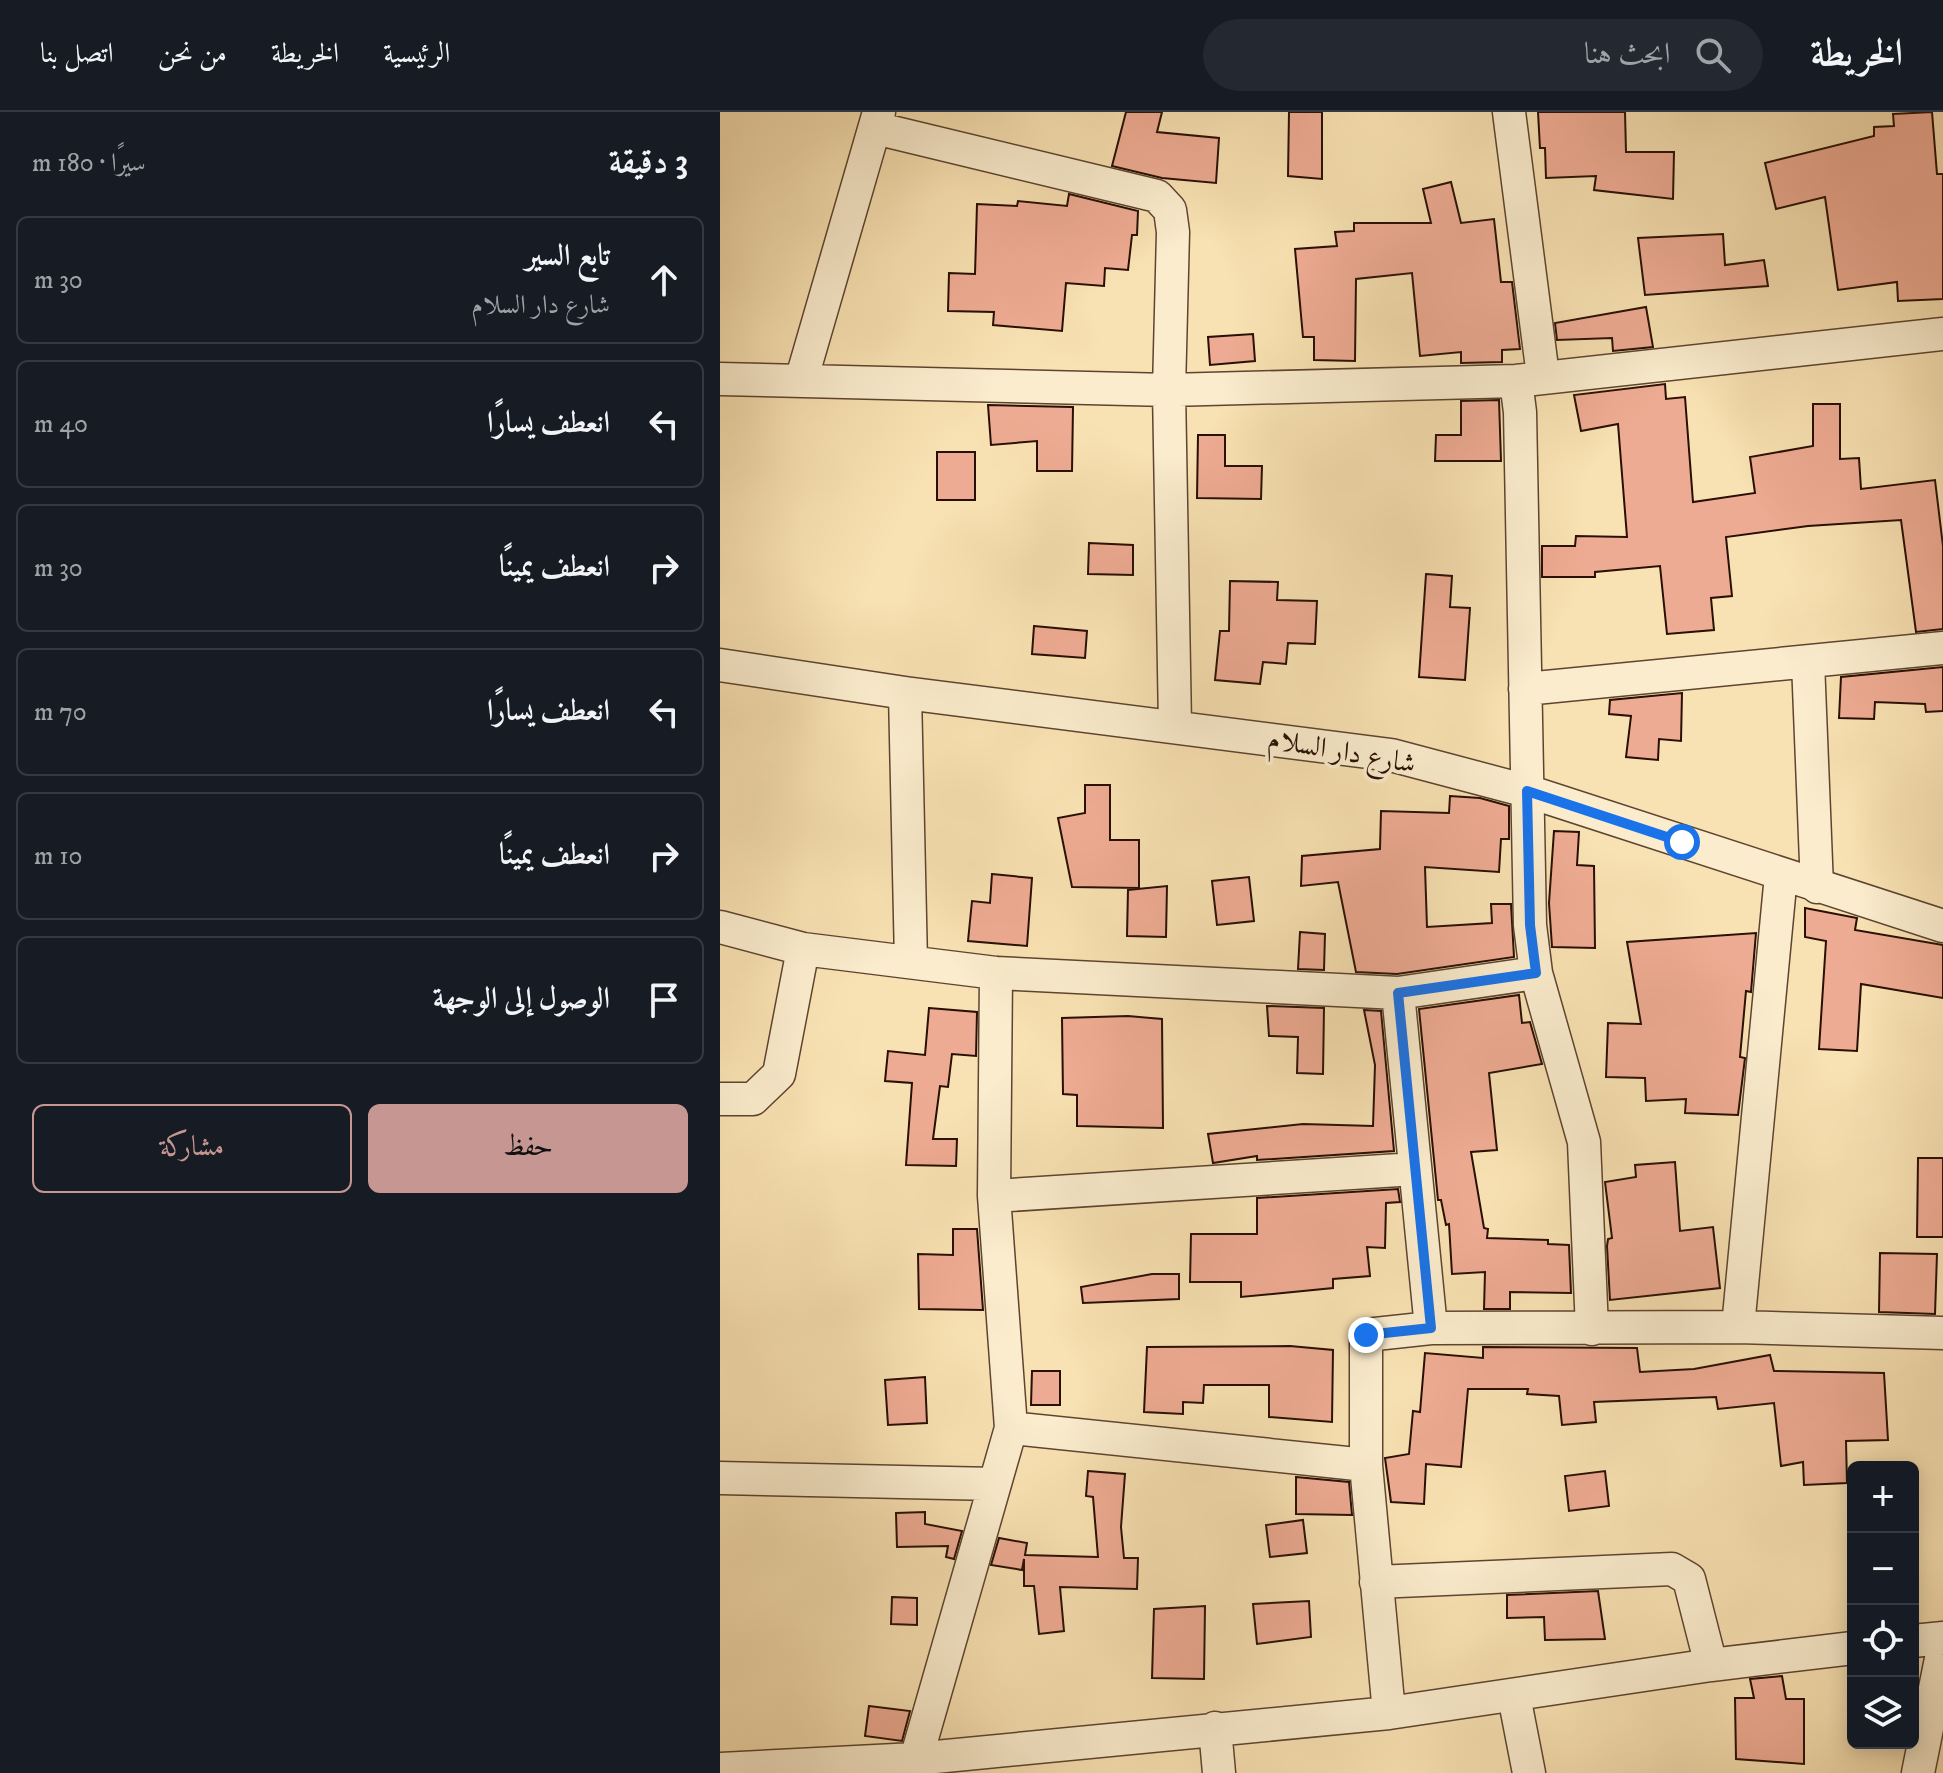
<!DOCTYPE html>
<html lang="ar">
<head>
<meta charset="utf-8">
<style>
  :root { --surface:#171b24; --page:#242831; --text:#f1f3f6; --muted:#9ea1a6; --line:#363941; --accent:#c59692 }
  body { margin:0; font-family:"IM FELL DW Pica",Amiri,serif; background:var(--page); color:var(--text); direction:rtl }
  .controls { position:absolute; right:24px; bottom:24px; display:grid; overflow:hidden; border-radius:12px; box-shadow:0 4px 20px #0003 }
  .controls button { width:72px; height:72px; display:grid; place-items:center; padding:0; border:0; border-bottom:2px solid var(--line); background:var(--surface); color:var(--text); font:40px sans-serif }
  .stop { position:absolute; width:24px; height:24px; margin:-18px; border:6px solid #1a73e8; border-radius:50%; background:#fff }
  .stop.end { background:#1a73e8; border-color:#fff; box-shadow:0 2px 8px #0008 }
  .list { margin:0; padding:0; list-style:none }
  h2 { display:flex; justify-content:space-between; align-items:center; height:104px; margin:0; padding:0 32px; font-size:34px }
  h2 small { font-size:26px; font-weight:400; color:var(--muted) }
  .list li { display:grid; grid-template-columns:52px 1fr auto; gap:24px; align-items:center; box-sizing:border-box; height:128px; margin:0 16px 16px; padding:0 16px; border:2px solid var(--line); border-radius:12px }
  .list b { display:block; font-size:30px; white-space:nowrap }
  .list p { margin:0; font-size:26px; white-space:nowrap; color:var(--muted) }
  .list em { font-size:26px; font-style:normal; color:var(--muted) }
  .actions { display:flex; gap:16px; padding:24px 32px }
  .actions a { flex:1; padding:18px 0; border:2px solid var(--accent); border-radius:12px; text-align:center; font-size:28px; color:var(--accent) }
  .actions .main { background:var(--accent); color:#111 }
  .icon { flex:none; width:44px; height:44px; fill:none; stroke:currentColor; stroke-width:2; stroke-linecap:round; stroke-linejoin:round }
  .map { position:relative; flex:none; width:1223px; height:1661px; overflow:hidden; direction:ltr }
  header { display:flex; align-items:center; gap:48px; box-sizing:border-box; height:112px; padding:0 40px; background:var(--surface); border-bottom:2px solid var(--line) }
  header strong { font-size:38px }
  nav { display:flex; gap:44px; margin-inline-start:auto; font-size:28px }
  .search { width:560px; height:72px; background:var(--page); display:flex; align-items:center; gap:20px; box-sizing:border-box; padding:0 28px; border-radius:44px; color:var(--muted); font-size:30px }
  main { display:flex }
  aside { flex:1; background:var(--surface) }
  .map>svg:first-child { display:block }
  .building { fill:#eeab93; stroke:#290f04; stroke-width:2 }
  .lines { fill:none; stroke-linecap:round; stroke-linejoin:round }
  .minor-casing { stroke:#5d4430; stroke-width:35 }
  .minor { stroke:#faeccd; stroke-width:32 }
  .route { stroke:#1a73e8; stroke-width:10 }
  .labels { text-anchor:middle; stroke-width:7; stroke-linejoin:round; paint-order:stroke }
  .street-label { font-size:28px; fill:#290f04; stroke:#faeccd }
</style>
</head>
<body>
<header>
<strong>الخريطة</strong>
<div class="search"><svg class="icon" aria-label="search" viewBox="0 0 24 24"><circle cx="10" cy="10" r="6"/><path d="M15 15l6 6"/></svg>ابحث هنا</div>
<nav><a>الرئيسية</a><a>الخريطة</a><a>من نحن</a><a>اتصل بنا</a></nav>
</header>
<main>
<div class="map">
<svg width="1223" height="1661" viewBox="0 0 1223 1661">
  <rect width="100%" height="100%" fill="#f8e1b2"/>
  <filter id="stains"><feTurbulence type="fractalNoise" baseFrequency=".0025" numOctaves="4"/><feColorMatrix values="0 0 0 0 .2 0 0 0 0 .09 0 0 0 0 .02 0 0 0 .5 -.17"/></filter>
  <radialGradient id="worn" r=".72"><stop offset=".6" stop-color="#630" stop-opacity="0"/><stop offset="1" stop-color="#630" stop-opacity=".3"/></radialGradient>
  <path class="building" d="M406 0H442L437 20 499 26 496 71 442 66 392 54Z
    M569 0H602V67L568 64Z
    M818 0H905L906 40H954L953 87 874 78 876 64 826 66 825 36H820Z
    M1212 0 1217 62H1223V187L1178 189 1177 170 1118 178 1105 85 1056 97 1045 51 1154 24V15L1174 14 1173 2Z
    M731 70 741 111 774 107 781 170H792L800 237 782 238V250L741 251V240L700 244 692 161 636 167 635 249 594 248V225H583L575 137 617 134 615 120 634 119V111H711L703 77Z
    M349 82 418 99 417 123H412L408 158 385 156 384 174 346 171 342 219 273 213 274 200 228 199 229 161 255 162 257 92 297 94 298 89 347 94Z
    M1003 122 1005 153 1044 148 1048 174 925 183 918 126Z
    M926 195 933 235 893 239 892 226 837 228 835 211Z
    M533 222 535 249 490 253 488 225Z
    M945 272 946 287 965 285 973 390 1035 381 1030 345 1093 334V292H1120V347L1139 346 1141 377 1215 368 1223 434V517L1196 520 1181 408 1088 414 1006 425 1012 484 991 486 994 518 947 522 940 454 875 460V465H822V434H855L856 424 907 425 898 312 861 319 854 283Z
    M779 288 781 349H715L716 323H741V289Z
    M268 293 353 295 352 359H317V329L271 333Z
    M478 323H505V354H542L541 387 477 386Z
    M217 340H255V388H217Z
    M369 431 413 433V463L368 462Z
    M706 462 732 464 730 495 750 496 745 568 699 565Z
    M510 469 558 470 557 488 597 489 595 532 568 531 566 552 543 550 540 572 495 568 500 519H509Z
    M314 514 367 519 365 546 312 542Z
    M1223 555V599L1206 600 1205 592 1155 590 1154 607 1119 606 1121 565Z
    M962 581 961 629 939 627 938 648 906 645 911 604 889 602 890 588Z
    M365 673H390V728H419V776L352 775 338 706 365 701Z
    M730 684 760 686 789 694V727H781L779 760 705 755 707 815 772 811 771 792H791L794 845 677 862 636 860 618 770 581 774 582 744 660 737 661 699 729 701Z
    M834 719 859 720 857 753 874 754 875 836 832 835 829 791Z
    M272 762 312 766 307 834 248 829 252 789 270 791Z
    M529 765 534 809 497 813 492 769Z
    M447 774 446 825 407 824 408 778Z
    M1085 796 1137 806 1135 818 1223 833V886L1141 872 1137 939 1099 937 1106 829 1085 825Z
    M580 820 605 822 604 858 578 857Z
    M1036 821 1031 880 1026 879 1020 945 1025 946 1018 1003 965 1001 966 987 926 989 925 966 886 965 888 911 921 912 907 830Z
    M799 883 802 911 810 910 822 952 769 961 777 1038 751 1040 764 1116 768 1117 767 1126 828 1128V1132L849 1133 851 1181 790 1180V1197H764L765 1160 732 1162 729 1112 726 1113 721 1088H718L699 897Z
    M547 894 604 896 603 962 577 961 578 925 549 924Z
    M209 896 257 900 256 944 232 942 228 975 220 974 213 1027H237L236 1054 186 1053 192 971 165 969 168 939 205 943Z
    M644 898 661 899 674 1039 537 1048V1044L493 1051 488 1022 583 1012 653 1014 655 953Z
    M408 904 442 907 443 1016 357 1014V983L343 982 342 906Z
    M1198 1046H1223V1125H1197Z
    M955 1050 960 1119 993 1115 1000 1176 890 1188 887 1134 888 1127 892 1126 885 1070 916 1065 915 1053Z
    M678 1077 680 1090 666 1091 665 1136 647 1135 650 1164 613 1167V1176L521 1185V1170H470L471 1122H537V1086Z
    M233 1117H257L263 1198 199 1197 198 1142 233 1143Z
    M1160 1141 1217 1142 1215 1202 1159 1200Z
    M432 1162H459V1187L363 1191 361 1175Z
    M570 1234 613 1238 612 1310 549 1305V1273H484L483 1291 463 1290V1302L424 1300 427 1235Z
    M763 1235 917 1236 920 1260 974 1257 1050 1243 1054 1259 1164 1261 1168 1328 1126 1329 1127 1371 1084 1373 1083 1350 1061 1354 1054 1291 998 1297 996 1285 874 1290 876 1310 842 1313 839 1284 807 1282 808 1277H748L741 1355 706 1352 704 1392 671 1390 665 1346 689 1342 693 1299 700 1300 705 1241 763 1246Z
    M312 1259H340V1293H311Z
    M205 1265 207 1311 168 1313 165 1268Z
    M368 1359 405 1362 401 1415 404 1446H418L417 1477 340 1475 344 1519 319 1522 314 1474H304V1447L302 1458 271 1453 279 1426 307 1431 305 1443 378 1445 373 1385 366 1384Z
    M885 1359 889 1394 849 1399 845 1364Z
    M576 1365 629 1370 632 1403 576 1402Z
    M205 1400V1412L242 1419 234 1447 226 1445 228 1434 177 1435 176 1401Z
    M583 1408 587 1441 550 1445 546 1413Z
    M878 1479 885 1527 825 1528 824 1505 787 1506V1483Z
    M172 1485 197 1486V1513L171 1512Z
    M589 1489 591 1525 537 1532 533 1492Z
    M485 1494 484 1567 432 1566 434 1497Z
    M1062 1564 1066 1587H1084V1652L1016 1647 1015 1586H1034L1030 1567Z
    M149 1594 190 1599 182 1629 145 1624Z"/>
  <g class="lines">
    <defs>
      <path id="minor" d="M789 0 823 264
        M155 16 437 84 450 98 453 120 449 278 455 613
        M0 267 449 278 796 269 1223 222
        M81 269 159 0
        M796 269 800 300 810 813 816 861 864 1030 872 1217
        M1088 550 1097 775
        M0 553 185 581 671 643 807 679 1223 814
        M805 577 1223 536
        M185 581 191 850
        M0 815 83 837 276 861 678 881 816 861
        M678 881 711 1216
        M0 987H33L59 962 83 837
        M274 1084 695 1057
        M1018 1215 1061 763
        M291 1316 646 1353
        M0 1366 275 1372
        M656 1470 952 1457 969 1467 991 1553
        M1193 1529 1223 1526
        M794 1584 809 1661
        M669 1601 646 1353V1223L711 1216 1018 1215 1223 1221
        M495 1616 499 1661
        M0 1657 195 1647 669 1601 991 1553 1133 1536
        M192 1661 291 1316 274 1084 276 861
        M1198 1661 1223 1537"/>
    </defs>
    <use href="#minor" class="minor-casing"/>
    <use href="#minor" class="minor"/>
  </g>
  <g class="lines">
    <path class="route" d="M646 1223 711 1216 678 881 816 861 810 813 807 679 962 730"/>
  </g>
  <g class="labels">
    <g class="street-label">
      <text transform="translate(622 638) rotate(10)" y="10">شارع دار السلام</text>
    </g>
  </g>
  <rect width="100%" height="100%" filter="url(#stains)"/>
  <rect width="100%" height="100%" fill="url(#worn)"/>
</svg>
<div class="controls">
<button>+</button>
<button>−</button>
<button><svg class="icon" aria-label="locate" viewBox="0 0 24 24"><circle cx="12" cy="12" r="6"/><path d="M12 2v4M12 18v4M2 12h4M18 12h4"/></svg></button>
<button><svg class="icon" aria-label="layers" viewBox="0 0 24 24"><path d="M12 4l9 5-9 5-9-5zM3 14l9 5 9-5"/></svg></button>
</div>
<div class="stop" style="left:962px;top:730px"></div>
<div class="stop end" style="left:646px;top:1223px"></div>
</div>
<aside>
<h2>3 دقيقة<small>سيرًا · 180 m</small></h2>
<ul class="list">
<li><svg class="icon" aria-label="ahead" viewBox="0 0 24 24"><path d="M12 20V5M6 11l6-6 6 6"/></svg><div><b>تابع السير</b><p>شارع دار السلام</p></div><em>30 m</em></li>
<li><svg class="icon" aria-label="left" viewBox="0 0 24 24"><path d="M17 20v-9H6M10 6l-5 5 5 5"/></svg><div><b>انعطف يسارًا</b></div><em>40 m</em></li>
<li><svg class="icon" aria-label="right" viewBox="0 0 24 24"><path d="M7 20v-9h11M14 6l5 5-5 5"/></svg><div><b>انعطف يمينًا</b></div><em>30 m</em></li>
<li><svg class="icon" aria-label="left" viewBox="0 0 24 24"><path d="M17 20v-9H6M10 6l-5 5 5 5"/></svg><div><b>انعطف يسارًا</b></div><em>70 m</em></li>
<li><svg class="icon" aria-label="right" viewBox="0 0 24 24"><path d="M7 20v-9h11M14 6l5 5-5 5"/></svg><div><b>انعطف يمينًا</b></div><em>10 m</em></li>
<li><svg class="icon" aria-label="arrive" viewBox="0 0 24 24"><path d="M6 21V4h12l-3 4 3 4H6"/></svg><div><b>الوصول إلى الوجهة</b></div></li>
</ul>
<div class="actions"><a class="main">حفظ</a><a>مشاركة</a></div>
</aside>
</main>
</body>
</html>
